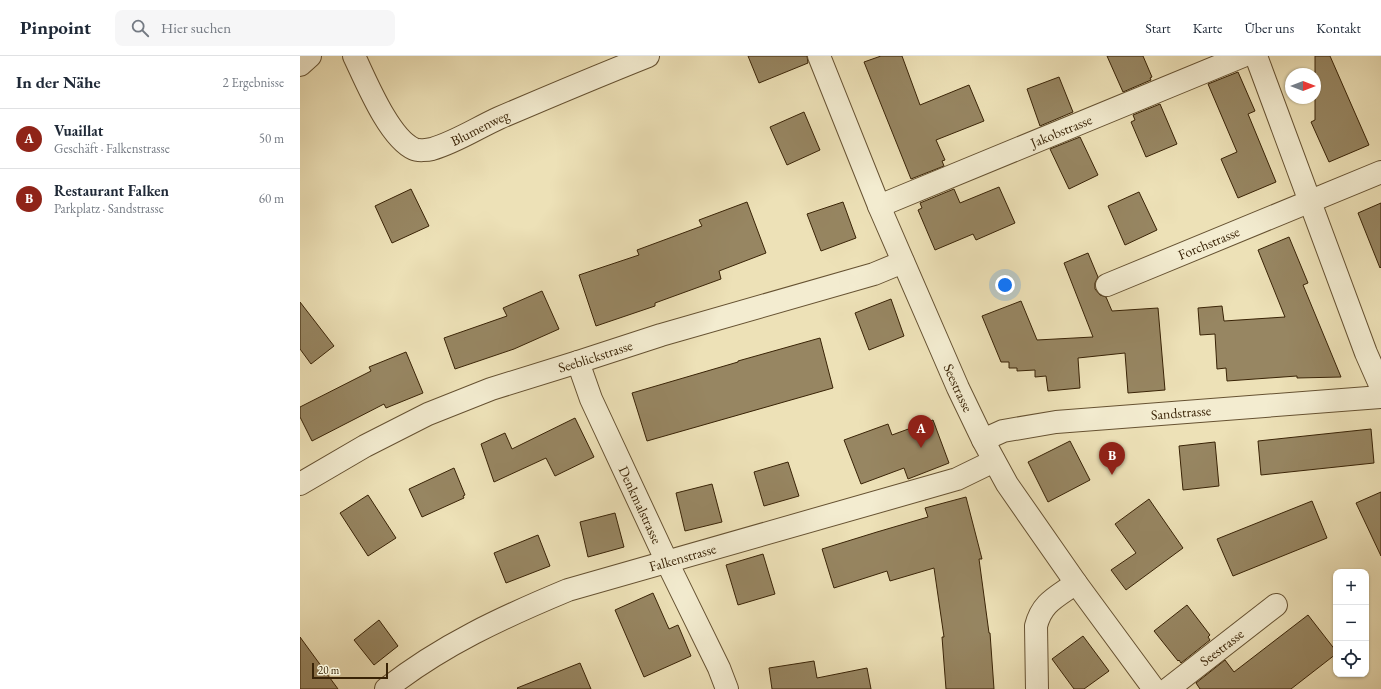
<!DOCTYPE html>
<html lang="de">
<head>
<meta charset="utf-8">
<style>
  :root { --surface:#fff; --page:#f6f6f7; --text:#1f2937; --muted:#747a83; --line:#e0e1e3; --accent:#8f2418 }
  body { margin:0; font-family:"EB Garamond",serif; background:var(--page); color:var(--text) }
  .controls { position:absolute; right:12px; bottom:12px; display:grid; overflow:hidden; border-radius:8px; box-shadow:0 1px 3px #0004 }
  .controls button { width:36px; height:36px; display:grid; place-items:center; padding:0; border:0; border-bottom:1px solid var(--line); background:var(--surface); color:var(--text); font:20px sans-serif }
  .compass { position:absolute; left:985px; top:12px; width:36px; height:36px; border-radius:50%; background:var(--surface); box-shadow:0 1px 3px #0004; rotate:90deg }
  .scale { position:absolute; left:12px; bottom:10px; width:76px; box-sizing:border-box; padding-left:4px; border:2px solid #392306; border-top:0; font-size:11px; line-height:14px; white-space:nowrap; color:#392306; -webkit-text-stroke:3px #f3ecd0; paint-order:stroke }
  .you { position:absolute; left:705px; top:229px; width:14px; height:14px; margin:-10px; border:3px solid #fff; border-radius:50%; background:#1a73e8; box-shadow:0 0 0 6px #1a73e833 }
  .badge { display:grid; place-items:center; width:26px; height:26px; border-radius:50%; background:var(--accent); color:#fff; font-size:13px; font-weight:700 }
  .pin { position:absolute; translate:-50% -33px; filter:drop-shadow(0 1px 2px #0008) }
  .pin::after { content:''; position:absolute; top:21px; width:14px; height:12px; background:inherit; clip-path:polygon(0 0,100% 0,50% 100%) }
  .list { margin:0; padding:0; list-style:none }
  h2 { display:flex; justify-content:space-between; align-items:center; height:52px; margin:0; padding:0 16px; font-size:17px }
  h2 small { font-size:13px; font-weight:400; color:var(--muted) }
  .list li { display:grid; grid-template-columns:26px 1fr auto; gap:12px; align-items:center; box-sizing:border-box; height:60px; padding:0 16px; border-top:1px solid var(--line) }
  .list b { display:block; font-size:15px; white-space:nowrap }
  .list p { margin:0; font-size:13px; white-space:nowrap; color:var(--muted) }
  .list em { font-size:13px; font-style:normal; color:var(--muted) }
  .icon { flex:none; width:22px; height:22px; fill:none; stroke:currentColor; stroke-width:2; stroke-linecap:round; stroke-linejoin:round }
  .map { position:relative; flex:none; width:1081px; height:633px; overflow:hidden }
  header { display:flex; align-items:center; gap:24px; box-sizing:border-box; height:56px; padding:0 20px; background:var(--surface); border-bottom:1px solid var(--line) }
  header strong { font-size:19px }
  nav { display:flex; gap:22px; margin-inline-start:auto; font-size:14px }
  .search { width:280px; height:36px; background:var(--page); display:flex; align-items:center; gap:10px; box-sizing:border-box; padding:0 14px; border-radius:8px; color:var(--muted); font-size:15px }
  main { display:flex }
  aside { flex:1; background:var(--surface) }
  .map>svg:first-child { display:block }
  .building { fill:#978662; stroke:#392306 }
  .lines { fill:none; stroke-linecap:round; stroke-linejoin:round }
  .minor-casing { stroke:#665232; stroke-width:24 }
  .minor { stroke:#f3ecd0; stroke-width:22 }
  .labels { text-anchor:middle; stroke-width:3; stroke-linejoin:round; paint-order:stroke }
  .street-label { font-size:14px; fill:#392306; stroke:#f3ecd0 }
</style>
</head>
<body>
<header>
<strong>Pinpoint</strong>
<div class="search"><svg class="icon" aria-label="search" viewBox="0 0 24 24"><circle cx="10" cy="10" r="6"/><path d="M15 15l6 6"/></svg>Hier suchen</div>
<nav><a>Start</a><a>Karte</a><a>Über uns</a><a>Kontakt</a></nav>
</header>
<main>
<aside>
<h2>In der Nähe<small>2 Ergebnisse</small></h2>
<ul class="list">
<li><span class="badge">A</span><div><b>Vuaillat</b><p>Geschäft · Falkenstrasse</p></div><em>50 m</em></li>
<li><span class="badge">B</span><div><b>Restaurant Falken</b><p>Parkplatz · Sandstrasse</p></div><em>60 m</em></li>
</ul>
</aside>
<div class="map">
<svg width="1081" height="633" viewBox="0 0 1081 633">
  <rect width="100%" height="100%" fill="#ede1b7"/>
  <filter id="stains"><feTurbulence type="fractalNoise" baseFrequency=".005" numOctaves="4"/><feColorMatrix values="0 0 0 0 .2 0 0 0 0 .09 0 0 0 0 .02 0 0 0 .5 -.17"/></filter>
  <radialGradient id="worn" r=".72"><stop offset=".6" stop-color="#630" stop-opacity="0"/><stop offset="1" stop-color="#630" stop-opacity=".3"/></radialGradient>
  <path class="building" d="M448 0H507L508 7 459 27Z
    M581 0H602L620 49 669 29 684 65 636 84 645 104 642 105 644 110 611 123 564 6Z
    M807 0H843L852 21 850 22 851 24 823 36Z
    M1015 0H1030L1069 89 1029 106 1011 66 1015 64Z
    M938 16 955 55 948 58 976 126 938 142 921 103 937 96 908 28Z
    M759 21 773 56 740 70 727 33Z
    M860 48 877 88 846 101 831 66 835 64 833 59Z
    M504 56 520 94 487 109 470 71Z
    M780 81 798 119 769 133 750 93Z
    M699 131 715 167 676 184 673 178 635 194 618 154 622 152 620 147 654 133 660 147Z
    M111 133 129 170 92 187 75 150Z
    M839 136 857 174 825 189 808 150Z
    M447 146 466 197 419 215 421 223 355 247V250L296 270 279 219 339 199 337 194 402 170 399 164Z
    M543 146 556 182 521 195 507 158Z
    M1081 147V211L1080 212 1058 157Z
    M989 181 1008 227 1003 229 1041 321 997 322V320L927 325 926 312 917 313 915 278 900 279 898 252 922 250 924 265 985 261 958 194Z
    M788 197 798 221 795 227V233L800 239 806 241 812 255 858 252 865 334 828 337 825 297 778 302 780 332 748 335 746 320 735 321V314L717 315V312H709V306H701L682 260 721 245 737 284 793 281 764 207Z
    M242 235 259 273 214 293 155 313 144 282 207 260 203 252Z
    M591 243 604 280 569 294 555 257Z
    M0 246 34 290 11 308 0 293Z
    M520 282 533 332 347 385 332 337 438 306V305Z
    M106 296 123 337 86 352 84 348 12 385 0 361V351L71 315 69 311Z
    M275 362 294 401 255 420 246 402 194 426 181 388 205 377 212 393Z
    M633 364 649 407 608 423 604 412 561 428 544 384 588 368 592 379Z
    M1071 373 1074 407 961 419 958 385Z
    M770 385 790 424 748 446 728 406Z
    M915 386 919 430 883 434 879 390Z
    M488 406 499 440 464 450 454 416Z
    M154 412 165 439 163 440 164 442 122 461 109 433Z
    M412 428 422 466 385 475 376 437Z
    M1081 436V500L1056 447Z
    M68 439 96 482 68 500 40 457Z
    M666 441 682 503H679L689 577H690L694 633H646L642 581H644L634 512 590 525 587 515 534 532 522 493 577 476 628 461 625 452Z
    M849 443 883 492 826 534 811 514 836 497 815 468Z
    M1012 445 1027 482 933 520 917 483Z
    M315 457 324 491 288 501 280 466Z
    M238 479 250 510 206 527 194 497Z
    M463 498 475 538 438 549 426 509Z
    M353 537 369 573 378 569 391 600 344 621 315 554Z
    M887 549 910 579 908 581 910 584 881 607 879 604 878 605 854 575Z
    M1008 559 1036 595V598L991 633H900L896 627 925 604 934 616Z
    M79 564 98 590 74 609 54 584Z
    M783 580 809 615 784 633H774L752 603Z
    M0 581 38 633H0Z
    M514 605 517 622 567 612 571 633H472L469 612Z
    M280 607 291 633H218L217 632Z"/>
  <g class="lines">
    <defs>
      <g id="minor">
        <path id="s1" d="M54 0C66 25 89 82 114 93 118 95 128 94 132 93 156 86 177 72 199 62 248 41 298 20 348 0"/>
        <path id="s2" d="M519 0 579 150 658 332 683 384 707 428 776 527 854 633"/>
        <path d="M956 0 1066 297 1081 331"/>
        <path d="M0 9 10 0"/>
        <path id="s3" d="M579 150 943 0"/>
        <path id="s4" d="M807 229 1081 116"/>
        <path id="s5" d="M278 306 291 343 367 506 419 612 427 633"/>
        <path id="s6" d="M683 384 703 375 756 366 1081 341"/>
        <path id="s7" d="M0 428 65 390 128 358 191 333 278 306 361 279 574 218 603 206"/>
        <path id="s8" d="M86 633C142 589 203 561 268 534L657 423 694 405"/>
        <path d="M737 633 736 570C742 546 757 541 776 527"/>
        <path id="s9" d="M868 633 976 549"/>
      </g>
    </defs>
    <use href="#minor" class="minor-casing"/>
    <use href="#minor" class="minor"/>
  </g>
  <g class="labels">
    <g class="street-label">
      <text dy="5" stroke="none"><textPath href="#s1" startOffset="183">Blumenweg</textPath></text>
      <text dy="5" stroke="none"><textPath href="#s3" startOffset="197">Jakobstrasse</textPath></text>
      <text dy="5" stroke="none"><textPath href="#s4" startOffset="110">Forchstrasse</textPath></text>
      <text dy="5" stroke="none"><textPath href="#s7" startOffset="323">Seeblickstrasse</textPath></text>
      <text dy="5" stroke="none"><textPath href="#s2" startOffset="360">Seestrasse</textPath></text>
      <text dy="5" stroke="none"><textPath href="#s6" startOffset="201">Sandstrasse</textPath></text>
      <text dy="5" stroke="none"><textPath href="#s5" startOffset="156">Denkmalstrasse</textPath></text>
      <text dy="5" stroke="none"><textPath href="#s8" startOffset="327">Falkenstrasse</textPath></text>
      <text dy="5" stroke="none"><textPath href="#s9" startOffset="68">Seestrasse</textPath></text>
    </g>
  </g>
  <rect width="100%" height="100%" filter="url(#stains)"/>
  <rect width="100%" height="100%" fill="url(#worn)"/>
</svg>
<div class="controls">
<button>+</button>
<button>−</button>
<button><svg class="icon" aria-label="locate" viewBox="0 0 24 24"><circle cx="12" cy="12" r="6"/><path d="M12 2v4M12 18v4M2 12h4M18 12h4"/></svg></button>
</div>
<svg class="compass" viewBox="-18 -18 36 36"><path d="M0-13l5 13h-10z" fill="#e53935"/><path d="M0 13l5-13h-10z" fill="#747a83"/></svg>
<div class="scale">20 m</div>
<div class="you"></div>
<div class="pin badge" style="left:621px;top:392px">A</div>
<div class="pin badge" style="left:812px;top:419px">B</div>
</div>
</main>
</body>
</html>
